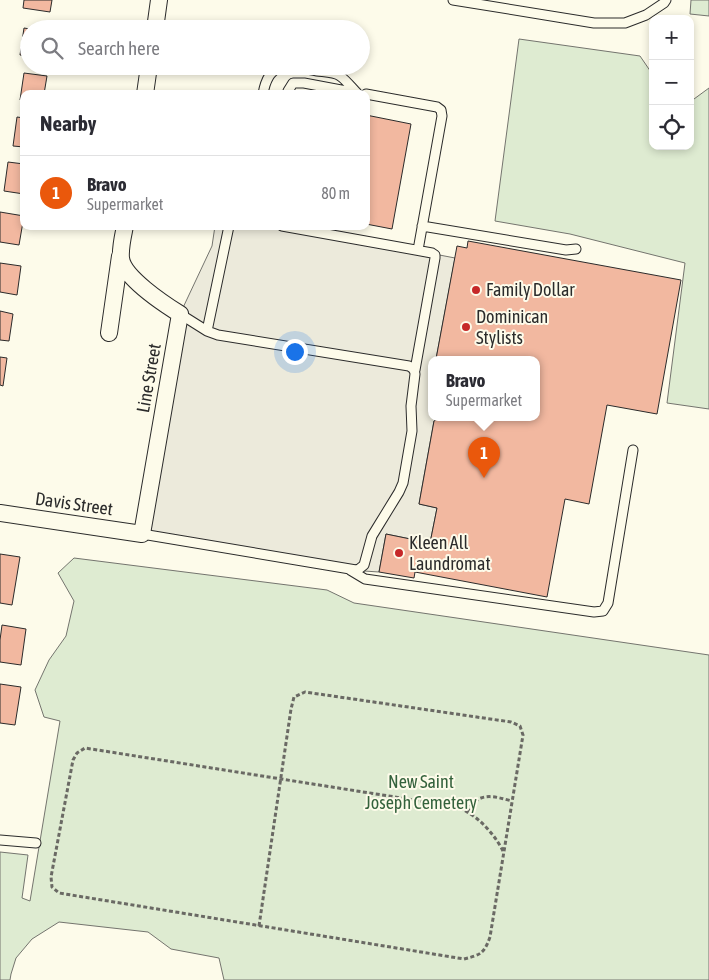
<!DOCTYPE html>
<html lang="en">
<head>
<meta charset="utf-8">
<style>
  :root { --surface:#fff; --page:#f2f2f3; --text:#2b2b33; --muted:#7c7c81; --line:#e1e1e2; --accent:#ea580c }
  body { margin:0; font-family:"Asap Condensed",sans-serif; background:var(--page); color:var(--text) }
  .controls { position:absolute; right:15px; top:15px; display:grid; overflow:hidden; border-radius:10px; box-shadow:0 2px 8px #0003 }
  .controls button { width:45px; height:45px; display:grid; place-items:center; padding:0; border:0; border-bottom:1px solid var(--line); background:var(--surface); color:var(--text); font:25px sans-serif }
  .you { position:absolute; left:294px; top:351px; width:18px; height:18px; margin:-12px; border:4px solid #fff; border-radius:50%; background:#1a73e8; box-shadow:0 0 0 8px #1a73e833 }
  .badge { display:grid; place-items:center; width:32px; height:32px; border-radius:50%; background:var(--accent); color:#fff; font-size:16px; font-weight:700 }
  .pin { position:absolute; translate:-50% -41px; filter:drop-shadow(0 1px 2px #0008) }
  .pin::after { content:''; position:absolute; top:26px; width:18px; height:15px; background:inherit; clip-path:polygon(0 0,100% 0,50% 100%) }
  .popup { position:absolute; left:428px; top:356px; width:112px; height:65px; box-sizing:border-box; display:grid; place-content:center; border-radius:10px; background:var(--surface); filter:drop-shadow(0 1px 4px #0005); font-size:16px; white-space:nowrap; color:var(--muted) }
  .popup b { font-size:19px; color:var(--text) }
  .popup::after { content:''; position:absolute; left:50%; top:100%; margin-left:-10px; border:10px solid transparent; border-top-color:var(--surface) }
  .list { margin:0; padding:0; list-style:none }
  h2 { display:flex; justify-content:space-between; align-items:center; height:65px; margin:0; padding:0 20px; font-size:21px }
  h2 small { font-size:16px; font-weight:400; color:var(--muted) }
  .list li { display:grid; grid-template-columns:32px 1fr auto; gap:15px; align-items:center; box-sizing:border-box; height:75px; padding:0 20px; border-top:1px solid var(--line) }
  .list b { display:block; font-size:19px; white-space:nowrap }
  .list p { margin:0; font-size:16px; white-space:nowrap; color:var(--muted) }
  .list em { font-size:16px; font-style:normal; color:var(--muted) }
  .icon { flex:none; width:28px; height:28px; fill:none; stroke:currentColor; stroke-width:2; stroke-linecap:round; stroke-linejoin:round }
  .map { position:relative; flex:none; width:709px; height:980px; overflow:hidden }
  .search { position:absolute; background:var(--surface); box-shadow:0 2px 8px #0003; left:20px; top:20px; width:350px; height:55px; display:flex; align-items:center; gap:12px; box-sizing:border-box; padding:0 18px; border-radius:28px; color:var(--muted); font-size:19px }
  .panel { position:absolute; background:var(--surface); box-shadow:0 2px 8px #0003; left:20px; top:90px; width:350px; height:140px; border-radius:10px }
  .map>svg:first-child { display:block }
  .green { fill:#deebd1; stroke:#74746e }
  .parking { fill:#eceadb; stroke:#74746e }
  .building { fill:#f2b8a0; stroke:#2b2b2b }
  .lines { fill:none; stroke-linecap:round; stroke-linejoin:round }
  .lane-casing { stroke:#2b2b2b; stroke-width:11 }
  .street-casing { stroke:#2b2b2b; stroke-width:18 }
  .path { stroke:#6a6964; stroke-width:3; stroke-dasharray:4 2.5; stroke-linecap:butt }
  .lane { stroke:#fdfbea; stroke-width:9 }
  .street { stroke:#fdfbea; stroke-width:16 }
  .poi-dot { fill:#c62828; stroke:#fdfbea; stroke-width:2 }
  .labels { text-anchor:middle; stroke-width:4; stroke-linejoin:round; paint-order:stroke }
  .poi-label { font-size:18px; fill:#2b2b2b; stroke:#fdfbea; text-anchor:start }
  .street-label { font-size:18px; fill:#2b2b2b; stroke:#fdfbea }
  .park-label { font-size:18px; fill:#34623c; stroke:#fdfbea }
</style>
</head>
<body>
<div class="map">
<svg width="709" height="980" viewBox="0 0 709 980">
  <rect width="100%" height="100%" fill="#fdfbea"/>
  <path class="green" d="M691 0H709V16L690 14Z
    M519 39 640 56 653 75V146H690V98L694 99 709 88V409L667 403 685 263 570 234 495 221Z
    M74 558 327 590 354 603 709 655V980H224L219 958 171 949 148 932 59 922 32 939 16 958 11 974 10 980H0V852L28 855 22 898 30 901 60 721 44 717 35 690 49 660 66 636 74 601 58 573Z"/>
  <path class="parking" d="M215 226H289L455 258 436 359H432V417H440L434 421 419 504 437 508 430 543 386 534 379 572 349 570 142 534 180 314 212 246Z"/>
  <path class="building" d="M24 0H52L50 12 23 8Z
    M24 28 30 29H29V56L20 55Z
    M24 73 47 76 44 94H24V101L20 100Z
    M366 115 411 124 392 229 366 224Z
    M17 117 24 118V147L13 146Z
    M8 162 24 164V194L4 191Z
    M0 212 24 216 19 245 0 242Z
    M468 241 681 280 657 414 607 405 589 504 565 499 547 597 415 572 414 578 379 572 386 534 430 543 437 508 419 504 434 421 440 417H536V359H436L457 246 467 248Z
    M0 263 21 266 17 295 0 292Z
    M0 311 13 314 9 341 0 340Z
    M0 357 7 358 3 386 0 385Z
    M0 554 20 557 12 605 0 603Z
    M2 625 26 629 21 665 0 662V640Z
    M0 684 21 687 15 725 0 723Z"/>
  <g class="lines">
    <defs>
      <path id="lane" d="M453 0 594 23H625L646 15 664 3 666 0
        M263 94C269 58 290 66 317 71 324 72 335 72 340 76 346 80 352 88 357 93
        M287 94 288 91 293 83H304L357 93
        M366 94 437 107 441 110 442 116 418 250
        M282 226 432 253 435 255V258L415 370
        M422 226 566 250 576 249
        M207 331 229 226
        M142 534 356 570 359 569 364 565 372 536 399 492 403 483 412 431 411 406 415 374C415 370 413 368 409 366L218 335 207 331 180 314
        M350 570 365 579 594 612 603 611 608 603 633 450
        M0 840 36 843"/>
      <path id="street" d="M155 29 159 0
        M145 94 149 66
        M109 333 120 256
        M0 513 142 534 180 314C164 304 123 277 121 258 120 248 123 236 125 226"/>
    </defs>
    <use href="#lane" class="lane-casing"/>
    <use href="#street" class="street-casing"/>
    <path class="path" d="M467 812C478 791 493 796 512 801
      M259 926 291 709 294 697 305 692 511 722 520 726 523 735 490 937C484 954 480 955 464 959L59 893 52 887 51 877 73 760 77 753 85 748 452 806C457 808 463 809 467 812 482 820 497 838 504 853"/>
    <use href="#lane" class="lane"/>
    <use href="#street" class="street"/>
  </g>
  <g class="poi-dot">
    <circle cx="476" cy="290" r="5"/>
    <circle cx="466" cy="327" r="5"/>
    <circle cx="399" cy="553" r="5"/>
  </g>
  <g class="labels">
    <g class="poi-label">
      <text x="486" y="296">Family Dollar</text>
      <text x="476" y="323">Dominican<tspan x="476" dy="21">Stylists</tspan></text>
      <text x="409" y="549">Kleen All<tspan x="409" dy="21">Laundromat</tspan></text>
    </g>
    <g class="street-label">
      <text transform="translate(149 378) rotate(-80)" y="6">Line Street</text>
      <text transform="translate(74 504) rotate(8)" y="6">Davis Street</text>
    </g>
    <g class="park-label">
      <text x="421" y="788">New Saint<tspan x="421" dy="21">Joseph Cemetery</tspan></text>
    </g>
  </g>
</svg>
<div class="controls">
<button>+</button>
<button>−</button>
<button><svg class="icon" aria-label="locate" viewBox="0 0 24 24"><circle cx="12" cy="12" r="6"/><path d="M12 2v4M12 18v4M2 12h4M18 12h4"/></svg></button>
</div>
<div class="you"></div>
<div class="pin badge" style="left:484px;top:478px">1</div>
<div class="popup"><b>Bravo</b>Supermarket</div>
<div class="search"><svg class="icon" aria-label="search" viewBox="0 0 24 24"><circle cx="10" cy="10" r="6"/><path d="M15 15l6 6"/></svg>Search here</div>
<section class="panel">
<h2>Nearby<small></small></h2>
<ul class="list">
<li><span class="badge">1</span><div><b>Bravo</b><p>Supermarket</p></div><em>80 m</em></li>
</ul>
</section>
</div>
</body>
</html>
